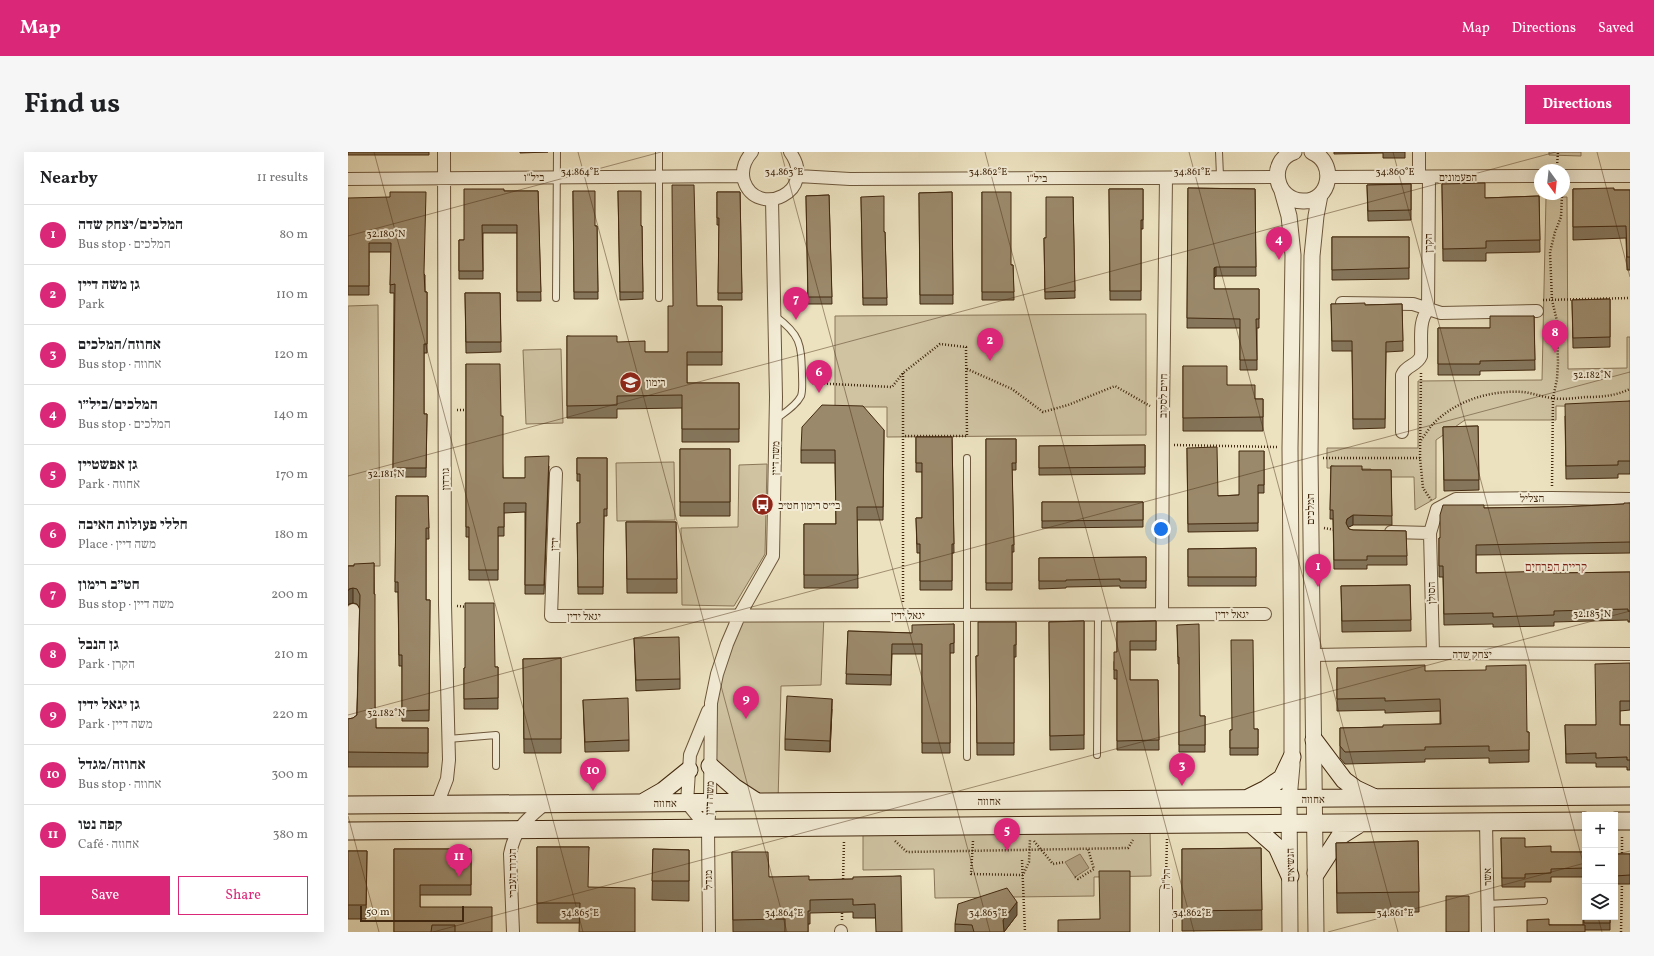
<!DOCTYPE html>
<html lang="en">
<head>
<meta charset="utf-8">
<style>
  :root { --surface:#fff; --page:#f6f6f6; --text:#202124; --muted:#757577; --line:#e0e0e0; --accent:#db2777 }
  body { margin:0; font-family:Vollkorn,"Frank Ruhl Libre",serif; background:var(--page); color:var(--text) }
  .controls { position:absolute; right:12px; bottom:12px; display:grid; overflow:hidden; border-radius:0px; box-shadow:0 4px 16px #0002 }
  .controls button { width:36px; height:36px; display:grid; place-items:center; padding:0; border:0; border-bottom:1px solid var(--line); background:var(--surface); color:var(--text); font:20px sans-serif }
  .compass { position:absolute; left:1186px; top:12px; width:36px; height:36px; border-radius:50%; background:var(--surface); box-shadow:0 4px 16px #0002; rotate:165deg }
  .scale { position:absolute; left:12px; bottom:10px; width:104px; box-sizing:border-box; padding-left:4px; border:2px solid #43290f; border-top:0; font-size:11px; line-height:14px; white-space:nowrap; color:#43290f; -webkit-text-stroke:3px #f3ecd6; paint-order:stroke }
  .you { position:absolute; left:813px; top:377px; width:14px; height:14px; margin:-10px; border:3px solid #fff; border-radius:50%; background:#1a73e8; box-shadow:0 0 0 6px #1a73e833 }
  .badge { display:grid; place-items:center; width:26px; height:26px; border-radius:50%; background:var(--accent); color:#fff; font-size:13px; font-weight:700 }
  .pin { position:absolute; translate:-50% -33px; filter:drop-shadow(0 1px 2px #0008) }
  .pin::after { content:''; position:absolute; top:21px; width:14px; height:12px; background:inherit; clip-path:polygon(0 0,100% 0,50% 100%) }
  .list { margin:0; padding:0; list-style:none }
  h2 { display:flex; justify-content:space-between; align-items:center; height:52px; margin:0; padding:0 16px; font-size:17px }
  h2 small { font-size:13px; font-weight:400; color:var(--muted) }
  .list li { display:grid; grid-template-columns:26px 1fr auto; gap:12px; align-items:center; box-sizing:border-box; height:60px; padding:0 16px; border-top:1px solid var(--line) }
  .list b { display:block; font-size:15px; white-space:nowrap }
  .list p { margin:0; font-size:13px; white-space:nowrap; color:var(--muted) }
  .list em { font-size:13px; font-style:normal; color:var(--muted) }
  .actions { display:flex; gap:8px; padding:12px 16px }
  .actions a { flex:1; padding:9px 0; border:1px solid var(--accent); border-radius:0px; text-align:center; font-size:14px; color:var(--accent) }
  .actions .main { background:var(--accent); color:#fff }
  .icon { flex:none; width:22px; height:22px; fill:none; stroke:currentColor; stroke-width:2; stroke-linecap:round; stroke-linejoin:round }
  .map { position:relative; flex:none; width:1282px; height:780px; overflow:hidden; border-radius:0px }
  header { display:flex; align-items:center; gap:24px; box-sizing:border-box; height:56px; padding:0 20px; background:var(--accent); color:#fff }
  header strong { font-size:19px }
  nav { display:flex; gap:22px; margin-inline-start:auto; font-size:14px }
  .intro { display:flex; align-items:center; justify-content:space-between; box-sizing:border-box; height:96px; padding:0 24px }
  h1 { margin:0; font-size:28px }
  .button { padding:10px 18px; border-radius:0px; background:var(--accent); color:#fff; font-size:14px; font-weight:700 }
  main { display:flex; gap:24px; padding:0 24px }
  aside { flex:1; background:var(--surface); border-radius:0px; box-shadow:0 4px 16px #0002 }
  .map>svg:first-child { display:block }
  .green { fill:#cfc3a2; stroke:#897658 }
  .water { fill:#b3a384; stroke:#867255 }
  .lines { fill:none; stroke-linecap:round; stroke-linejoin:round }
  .service-casing { stroke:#6d573b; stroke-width:8 }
  .minor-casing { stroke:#6d573b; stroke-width:14 }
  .tertiary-casing { stroke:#6d573b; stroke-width:17 }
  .secondary-casing { stroke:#43290f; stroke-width:19 }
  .path { stroke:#43290f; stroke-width:2.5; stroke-dasharray:1 2; stroke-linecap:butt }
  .service { stroke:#f3ecd6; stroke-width:6 }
  .minor { stroke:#f3ecd6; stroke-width:12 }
  .tertiary { stroke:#f3ecd6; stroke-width:15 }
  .secondary { stroke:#f3ecd6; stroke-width:17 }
  .wall { fill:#85765c; stroke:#43290f }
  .shaded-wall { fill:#6c604b; stroke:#43290f }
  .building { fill:#9b896b; stroke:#43290f }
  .ticks { fill:none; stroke:#43290f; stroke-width:1; stroke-opacity:0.45 }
  .labels { text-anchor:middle; stroke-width:4; stroke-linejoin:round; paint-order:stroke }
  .street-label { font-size:11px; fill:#43290f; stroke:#f3ecd6 }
  .poi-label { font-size:11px; fill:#43290f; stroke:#f3ecd6; text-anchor:start }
  .neighbourhood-label { font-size:12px; fill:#7a1f14; stroke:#f3ecd6 }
  .ticks-label { font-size:10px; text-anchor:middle; fill:#43290f; stroke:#f3ecd6; stroke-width:4; stroke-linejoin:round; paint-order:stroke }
</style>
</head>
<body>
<header>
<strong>Map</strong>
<nav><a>Map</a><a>Directions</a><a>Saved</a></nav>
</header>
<div class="intro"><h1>Find us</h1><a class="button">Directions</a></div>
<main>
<aside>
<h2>Nearby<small>11 results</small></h2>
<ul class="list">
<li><span class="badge">1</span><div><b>המלכים/יצחק שדה</b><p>Bus stop · המלכים</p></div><em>80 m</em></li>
<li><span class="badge">2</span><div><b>גן משה דיין</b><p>Park</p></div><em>110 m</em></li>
<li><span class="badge">3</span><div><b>אחוזה/המלכים</b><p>Bus stop · אחוזה</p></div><em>120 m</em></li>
<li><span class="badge">4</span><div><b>המלכים/ביל״ו</b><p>Bus stop · המלכים</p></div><em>140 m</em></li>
<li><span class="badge">5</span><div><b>גן אפשטיין</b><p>Park · אחוזה</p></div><em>170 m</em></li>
<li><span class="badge">6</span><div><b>חללי פעולות האיבה</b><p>Place · משה דיין</p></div><em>180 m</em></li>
<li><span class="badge">7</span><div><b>חט״ב רימון</b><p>Bus stop · משה דיין</p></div><em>200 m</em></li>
<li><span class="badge">8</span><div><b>גן הנבל</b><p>Park · הקרן</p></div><em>210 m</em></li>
<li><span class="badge">9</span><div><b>גן יגאל ידין</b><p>Park · משה דיין</p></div><em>220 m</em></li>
<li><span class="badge">10</span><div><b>אחוזה/מגדל</b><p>Bus stop · אחוזה</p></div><em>300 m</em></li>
<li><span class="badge">11</span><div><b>קפה נטו</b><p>Café · אחוזה</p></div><em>380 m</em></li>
</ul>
<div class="actions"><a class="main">Save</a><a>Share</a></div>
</aside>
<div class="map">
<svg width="1282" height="780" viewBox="0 0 1282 780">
  <rect width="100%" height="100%" fill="#ece2c0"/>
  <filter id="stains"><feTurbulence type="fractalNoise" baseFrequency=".005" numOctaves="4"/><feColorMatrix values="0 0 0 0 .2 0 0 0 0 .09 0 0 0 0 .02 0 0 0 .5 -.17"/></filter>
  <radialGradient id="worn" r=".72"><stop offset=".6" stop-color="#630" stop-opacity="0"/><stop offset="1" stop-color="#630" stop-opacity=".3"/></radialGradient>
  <path class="green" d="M1201 0H1233V4L1201 3Z
    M1198 45H1219L1220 217 1279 216V185H1282V255L1208 254V268H1117L1088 288V346L1067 358 1066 325H1023V317L979 316V296H1070V229L1194 228Z
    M30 153 32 414H0V154Z
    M798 162V283L539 285V255H487V164Z
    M213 197 215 271 178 272 175 198Z
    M326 310 327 368 269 369 268 311Z
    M419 312 417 402 386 454 334 453 333 376 390 375 391 313Z
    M476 463 473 533 433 534 430 650H409L362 614 365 541 391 464Z
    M802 677 803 724 746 725V744L587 746 586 717 515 718V681Z"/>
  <path class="water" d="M732 702 741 716 727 725 717 710Z"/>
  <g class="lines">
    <defs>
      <path id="service" d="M311 0V146
        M871 0 872 24
        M208 146 209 0
        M427 164C453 183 453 192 454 222 454 229 455 238 453 244 448 254 436 261 428 267
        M619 306V605
        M100 587 148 583V614
        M749 603 750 462
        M1139 752 1196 749"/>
      <path id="minor" d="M404 0C397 8 393 18 396 29 409 67 471 40 442 0
        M1071 0V25
        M450 24 502 27 929 25
        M1216 24H1282
        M980 25 1192 24
        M0 27 395 24
        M994 151 1065 152 1093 161 1189 159
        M1054 280V223C1058 213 1069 214 1073 204 1074 189 1070 169 1080 158L1081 25
        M208 321 203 464 917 462
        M1043 380 1082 381
        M814 462 815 262 818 26
        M1085 501 1082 381 1089 357 1108 347 1203 346 1282 347
        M965 503 1085 501 1282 502
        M0 574H2L5 458
        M89 653 99 627 101 608 97 453 96 0
        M1138 670 1140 780
        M360 677 339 651 342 603 360 559
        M493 779V780
        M165 780 162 702C167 676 178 668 197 652
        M361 780 360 677 362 650 363 551 369 522 379 492 391 464 425 404 428 245 424 48
        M818 780V738"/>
      <path id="tertiary" d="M946 0C919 9 927 49 955 49 983 50 989 10 964 0
        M934 39 941 64 945 103 942 296 944 544V613L941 647 942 780
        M968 780 962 306 964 104 968 64 972 43"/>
      <path id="secondary" d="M966 588 996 628 1008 637 1025 645
        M362 614 386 635 409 650
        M900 646 918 637 934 626 944 605
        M294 651 315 639 341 618
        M0 653 1282 644
        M1267 669H1282
        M903 672 929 695 942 724
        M0 679 1237 669
        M968 721 992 684 1013 671"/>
    </defs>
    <use href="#service" class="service-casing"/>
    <use href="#minor" class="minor-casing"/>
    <use href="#tertiary" class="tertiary-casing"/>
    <use href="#secondary" class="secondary-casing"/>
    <path class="path" d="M1209 14 1210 0
      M1195 148 1282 146
      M619 217 664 237 695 260 720 253 767 234 802 254
      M555 221V450
      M1073 221 1072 306 1075 336 1083 348
      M464 231 544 235 555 221 592 192 618 195 619 284H555
      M109 258H120
      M1073 288C1077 283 1081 276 1086 271 1109 248 1143 238 1175 240 1185 241 1194 245 1204 246 1215 248 1227 246 1238 245 1254 245 1267 244 1282 237
      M826 293 929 295
      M975 306H1072
      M1204 334 1205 246 1209 227 1210 211 1209 169 1204 148 1202 100 1207 80 1213 65 1214 42
      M976 376 987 378
      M109 454 120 455
      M547 689 559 700 780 696 785 688
      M625 689 623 722 675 723 681 710 682 688
      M686 689 705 712 717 710
      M1274 704V683
      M674 708 677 780
      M727 725 730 727 746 717 740 697
      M818 727 819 686
      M495 730 496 689
      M494 768V757
      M1273 780 1274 731"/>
    <use href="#service" class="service"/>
    <use href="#minor" class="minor"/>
    <use href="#tertiary" class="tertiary"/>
    <use href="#secondary" class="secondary"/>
  </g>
  <path class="wall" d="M0 0H81V3H0Z
    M172 0H200L172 1Z
    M986 0H1057V6H1035V1L986 2Z
    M1063 32V68L1020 69 1019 33Z
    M1094 32 1137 46 1191 44 1192 100 1138 101V109H1095Z
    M840 36 907 37 908 124H868L866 126V137H911V176H909V218H892V176H839Z
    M761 37H795V77H793V148H762Z
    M1225 37 1266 38H1282V118H1279L1278 86 1225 88Z
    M156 39H190L193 149H169V81H135V127H111V88H116Z
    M225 39 247 74H249L250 147H226Z
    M270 39 293 74H294L295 147 272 148Z
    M369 40H392L394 148H370L371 73H369Z
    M604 40 605 152H572L571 41Z
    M634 40 663 113H665L666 148H634Z
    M481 43 484 152H460L458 44Z
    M513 45 536 80H537L539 153H515Z
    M725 45 727 146 697 147 696 86H698Z
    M0 46 77 123V140H79V201H76V262H79L78 325H45L46 141H42L43 100H21V143H0Z
    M984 85H1061V127L984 128Z
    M117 141H152L153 200 118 201Z
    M1262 147V195L1225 196 1224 148Z
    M983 152 1017 153 1054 152 1055 199 1038 200 1037 276 1005 277 1004 199H984Z
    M349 154H374V213H339V231H391V290H334V256L269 257V266H219V184L269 190 297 200H320Z
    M1186 164 1187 218 1132 219V223H1090V176H1142Z
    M118 212 153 264 155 326H177L201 314 196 442H177V360L156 361V384H150V428H121V385H118Z
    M835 214 879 233 907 247H915V279H835Z
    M1282 249V322H1270V326L1218 327 1217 264Z
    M1130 274 1131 338 1096 339 1095 275Z
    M536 278 535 368H509L510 436H456V372H488L487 311H453V298Z
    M568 285H604L606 401H604V438H572V401H569L568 366H574V320H568Z
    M638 287H668V318H664L666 400H664V438H638Z
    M797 293V322L691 323V294Z
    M839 296 870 344 891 343 916 299V341H910V379L840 380Z
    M332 297H382V364H332Z
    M229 306H259V364H256L255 442H230L229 371H232V329H229Z
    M983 314 1014 318H1043L1044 373H1005L1000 375 1001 377 1005 378 1058 379 1059 413H1019V417H986L985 367H982Z
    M48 344H80L81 387H78V448H82L81 569H54V514H51L50 440H47Z
    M694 350H795V375L694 376Z
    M1282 351V401L1128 403V421H1205L1282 420V470H1280V468L1206 470V474L1145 475V472L1096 473 1095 425H1091V386H1092L1136 356 1211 355 1276 352Z
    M278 370H328L329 441H279Z
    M908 396V434H840V397Z
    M798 405V436H772V434L718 435V436L691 437V406Z
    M26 411 27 564 28 576H80V615H0V567L5 566 9 563 12 457 9 452 5 451 1 452 0 453V414H6Z
    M1062 433 1063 479 994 480 993 434Z
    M736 469V597L702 598 701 470Z
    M808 469V498H782V528H810L811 598H769V527H766V510L769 500V470Z
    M668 470V505H666V603H629L628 504H630Z
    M606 472V501H602V601H574V502H544L543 533 498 532 500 479 564 481Z
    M829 473 852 564H857V600H831V512H830Z
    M286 486 332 527V537L288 539Z
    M213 506V601H176L175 507Z
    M1282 511V558L1272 559V573H1282V618H1279V615H1248V611H1218L1217 573H1248Z
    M147 515H150V557H116V516Z
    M989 516 1077 519 1179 580H1181V610L1141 611V606L1077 607V610L997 612 992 606V576L1035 575 1092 572V559L1037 561V558L989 559Z
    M235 548 281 588V599L237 600Z
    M484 557 482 600 437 598V587Z
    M910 577V603H882V578Z
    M1153 686 1177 695 1203 700H1237V725H1203V730H1177V735H1154Z
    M1070 689 1071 760 989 761 988 691Z
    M189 695H241L232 771H189Z
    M913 696 914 778 834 779V697Z
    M46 697H123V743H72V755L144 780H46Z
    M305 697 341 698V749L304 748Z
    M0 699H19L18 767H0Z
    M384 700 421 725 461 728 505 727 553 724 527 766H505V760L462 761V772H460V780H385Z
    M1267 702H1282V732H1267Z
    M1235 755 1262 765V778H1237L1201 773H1235Z
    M669 763 656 780H607V772Z"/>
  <path class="shaded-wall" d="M868 115V124L866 126V116Z
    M1005 363V373L999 376 998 371 999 367Z
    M5 436V451L1 452 0 453V439L1 437Z
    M484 547V557L482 600V589Z
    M669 750V763L656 780 655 768Z"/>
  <path class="building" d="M1137 31V46L1191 44 1192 88 1138 89V96L1095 97 1094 32Z
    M1063 32V58L1020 59 1019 33Z
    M324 33H346L349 154H374V200H339V231H391V277H334V243L269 244V253L219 254V184H269V190L297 189V200H320V154H325Z
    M840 36 907 37 908 115H868L866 116V137H911V167H908L909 208H892V167L839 166Z
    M1266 36V38H1282V105H1279L1278 74 1225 75V37Z
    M116 37H156V39H190L193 140H169V73H134L135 119H111V88H116Z
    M761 37H795V68H793V139H762Z
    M225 39H247V74H249L250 140H226Z
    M270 39H293V74H294L295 140H272Z
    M42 40H78L76 120 77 140H79V192H76V262H79L78 316H45L47 132 42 133 43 91H21V134H0V46L42 45Z
    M369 40H392L394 141H370L371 66H369Z
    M604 40 605 143H572L571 41Z
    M634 40H663V113H665L666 140H634Z
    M481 43 484 145H460L458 44Z
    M536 44V80H537L539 146H515L513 45Z
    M698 45H725L727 139 697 140 696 86H698Z
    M984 85H1061V116L984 118Z
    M117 141H152L153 190H118Z
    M1262 147V185L1225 186 1224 148Z
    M1017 151V153L1054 152 1055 189 1038 190 1037 267H1005L1004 189H984L983 152Z
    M1142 164H1186L1187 208 1132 209V212H1090V176H1142Z
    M118 212H152L153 264H155V326H177V305L201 304 196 433H177L178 351H156V375H150V418H121V375H118Z
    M835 214H879V233H907V247H915V265L835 266Z
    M1282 249V309H1270V313L1218 314 1217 252Z
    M474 253 515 254 536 278 535 355H509L510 423H456V372H488L487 298H453L454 275Z
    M1130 274 1131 328H1096L1095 275Z
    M568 285H604L606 392H604V429H572V392H569L568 366H574V311H568Z
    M638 287H668V311H664L666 393H664V431H638Z
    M797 293V315L691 316V294Z
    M869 295 870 344 891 343V299H916V333H910V371L840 372 839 296Z
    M332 297H382V350H332Z
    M229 306H259V357H256L255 435H230L229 371H232V322H229Z
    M983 314H1014V318H1043L1044 364 1005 363 999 367 998 371 1001 377 1005 378 1058 379 1059 404H1019V408H986L985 358H982Z
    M48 344H80L81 376H78V448H82L81 558 54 559V503H51L50 430H47Z
    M694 350H795V368L694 369Z
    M1276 351H1282V390L1128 393V421L1205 419V421L1282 420V459H1280V457L1206 459V463L1145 465V461L1096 462 1095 414H1091V386H1092V363L1095 353H1136V356L1211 355 1276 352Z
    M278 370H328L329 427H279Z
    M908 396V425H840V397Z
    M798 405V429H772V427L718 428V429H691V406Z
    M26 411V442H27V564H28V576H80V601L0 600V567L5 566 9 563 12 443 9 437 5 436 1 437 0 439V414H6V412Z
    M1062 433 1063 468 994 469 993 434Z
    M117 451H146L147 515H150V546L116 547V516H117Z
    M736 469V583L702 584 701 470Z
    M808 469V489H782V528H810L811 588 769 589V518H766V500H769V470Z
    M630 470H668V493H666V591H629L628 504H630Z
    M606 472V491L602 492V591H574V492H544L543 523 498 522 500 479 564 481V473Z
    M851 472 852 564H857V593H831V505H830L829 473Z
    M331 485 332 527 288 528 286 486Z
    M883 488H905L906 577H910V596H882V578H884Z
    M213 506V587H176L175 507Z
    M1282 511V549H1272V573H1282V608H1279V605L1248 606V601L1218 602 1217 573H1248L1247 512Z
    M1077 513V519L1138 518V514L1178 513 1179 580H1181V598L1141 599V594L1077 595V598L997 600 992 594V576L1035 575V573L1093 572 1092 547 1037 549V546L989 547V516Z
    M439 544 484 547 482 589 437 587Z
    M280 546 281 588 237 590 235 548Z
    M1153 686H1177V695L1203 694V700H1237V716L1203 717V721L1177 722V726H1154Z
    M1070 689 1071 740 989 741 988 691Z
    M189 695H241L240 735 287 736V780H231L232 751H189Z
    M913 696 914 758 834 759V697Z
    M46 697H123V733H72V755H144V780H107V773H84L83 780H46Z
    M305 697 341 698V729H304Z
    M0 699H19L18 753H0Z
    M384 700H420L421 725 461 724V728L505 727V725L553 724 554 780H528L527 752 505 753V747L462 748V759H460V780H437V767L385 768Z
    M1267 702H1282V723L1267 724Z
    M751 719H782V780H710V768L752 767Z
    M659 736 669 750 655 768 656 780H626L624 773 607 772 610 752Z
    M1098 744H1121V780H1098Z
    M1235 755H1237V765H1262V771H1236Z
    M1201 767V773H1237V780H1179V768Z"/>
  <path class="ticks" d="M26 0 235 780M230 0 439 780M433 0 642 780M637 0 846 780M841 0 1050 780M1045 0 1237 718M1249 0 1282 125M0 84 313 0M0 324 1208 0M0 563 1282 220M0 664 31 780M1267 703 1282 699M1250 765 1254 780M85 780 1282 459M980 780 1237 711"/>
  <defs>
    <symbol id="school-disc" viewBox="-11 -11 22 22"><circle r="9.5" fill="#8f2418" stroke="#f3ecd6"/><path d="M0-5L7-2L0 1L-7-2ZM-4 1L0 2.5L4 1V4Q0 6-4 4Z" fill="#fff"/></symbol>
    <symbol id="bus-disc" viewBox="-11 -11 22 22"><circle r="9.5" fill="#8f2418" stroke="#f3ecd6"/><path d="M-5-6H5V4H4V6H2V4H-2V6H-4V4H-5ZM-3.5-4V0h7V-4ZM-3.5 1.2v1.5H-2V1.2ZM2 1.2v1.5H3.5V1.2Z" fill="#fff"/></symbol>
  </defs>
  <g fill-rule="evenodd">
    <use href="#school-disc" x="270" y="218" width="25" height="25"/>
    <use href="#bus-disc" x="402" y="340" width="25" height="25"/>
  </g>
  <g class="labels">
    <g class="street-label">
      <text x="186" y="29">ביל"ו</text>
      <text x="1110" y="29">הפעמונים</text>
      <text x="689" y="30">ביל"ו</text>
      <text transform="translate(1080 91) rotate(-90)" y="4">הקרן</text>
      <text transform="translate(815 244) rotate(-89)" y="4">חיים לסקוב</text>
      <text transform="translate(427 306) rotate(-89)" y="4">משה דיין</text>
      <text transform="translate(97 327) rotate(-90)" y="4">גורדון</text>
      <text transform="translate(1184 346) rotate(-1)" y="4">הצליל</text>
      <text transform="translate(962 357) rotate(-90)" y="4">המלכים</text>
      <text transform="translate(206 392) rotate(-88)" y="4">ידין</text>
      <text transform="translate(1083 441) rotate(-91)" y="4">הסולן</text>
      <text x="884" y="466">יגאל ידין</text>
      <text x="560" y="467">יגאל ידין</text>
      <text x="236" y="468">יגאל ידין</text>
      <text x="1124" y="506">יצחק שדה</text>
      <text transform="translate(361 646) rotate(-88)" y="4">משה דיין</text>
      <text x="965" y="651">אחוזה</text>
      <text x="641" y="653">אחוזה</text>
      <text x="317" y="655">אחוזה</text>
      <text transform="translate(942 713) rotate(-91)" y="4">הנשיאים</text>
      <text transform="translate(164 721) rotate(-90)" y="4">הגדוד העברי</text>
      <text transform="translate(1139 725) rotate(-91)" y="4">אשר</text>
      <text transform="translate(818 727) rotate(-89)" y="4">הל"ה</text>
      <text transform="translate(360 728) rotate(-91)" y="4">מגדל</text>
    </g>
    <g class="poi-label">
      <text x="298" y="234">רימון</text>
      <text x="430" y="357">בי״ס רימון חט״ב</text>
    </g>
    <g class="neighbourhood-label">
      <text x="1208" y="419">קריית הפרחים</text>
    </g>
  </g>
  <g class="ticks-label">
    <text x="232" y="23">34.864°E</text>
    <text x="436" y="23">34.863°E</text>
    <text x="640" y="23">34.862°E</text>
    <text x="844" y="23">34.861°E</text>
    <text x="1047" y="23">34.860°E</text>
    <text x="38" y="85">32.180°N</text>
    <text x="1244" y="226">32.182°N</text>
    <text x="38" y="325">32.181°N</text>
    <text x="1244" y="465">32.183°N</text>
    <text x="38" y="564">32.182°N</text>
    <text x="232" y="764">34.865°E</text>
    <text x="436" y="764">34.864°E</text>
    <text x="640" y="764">34.863°E</text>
    <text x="844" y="764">34.862°E</text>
    <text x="1047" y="764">34.861°E</text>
  </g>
  <rect width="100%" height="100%" filter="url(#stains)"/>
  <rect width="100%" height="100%" fill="url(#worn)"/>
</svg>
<div class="controls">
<button>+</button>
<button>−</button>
<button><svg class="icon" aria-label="layers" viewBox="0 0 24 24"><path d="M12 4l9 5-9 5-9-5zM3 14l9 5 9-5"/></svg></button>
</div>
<svg class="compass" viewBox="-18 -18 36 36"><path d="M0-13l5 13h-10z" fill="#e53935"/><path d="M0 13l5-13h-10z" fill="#757577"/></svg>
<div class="scale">50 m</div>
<div class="you"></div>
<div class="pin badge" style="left:970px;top:435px">1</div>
<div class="pin badge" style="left:642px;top:209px">2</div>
<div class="pin badge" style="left:834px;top:634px">3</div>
<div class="pin badge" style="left:931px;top:108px">4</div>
<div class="pin badge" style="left:659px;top:699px">5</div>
<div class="pin badge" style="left:471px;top:241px">6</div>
<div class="pin badge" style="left:448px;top:168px">7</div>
<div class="pin badge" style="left:1207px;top:201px">8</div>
<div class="pin badge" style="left:398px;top:567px">9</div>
<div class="pin badge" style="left:245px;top:639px">10</div>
<div class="pin badge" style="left:111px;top:725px">11</div>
</div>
</main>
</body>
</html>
